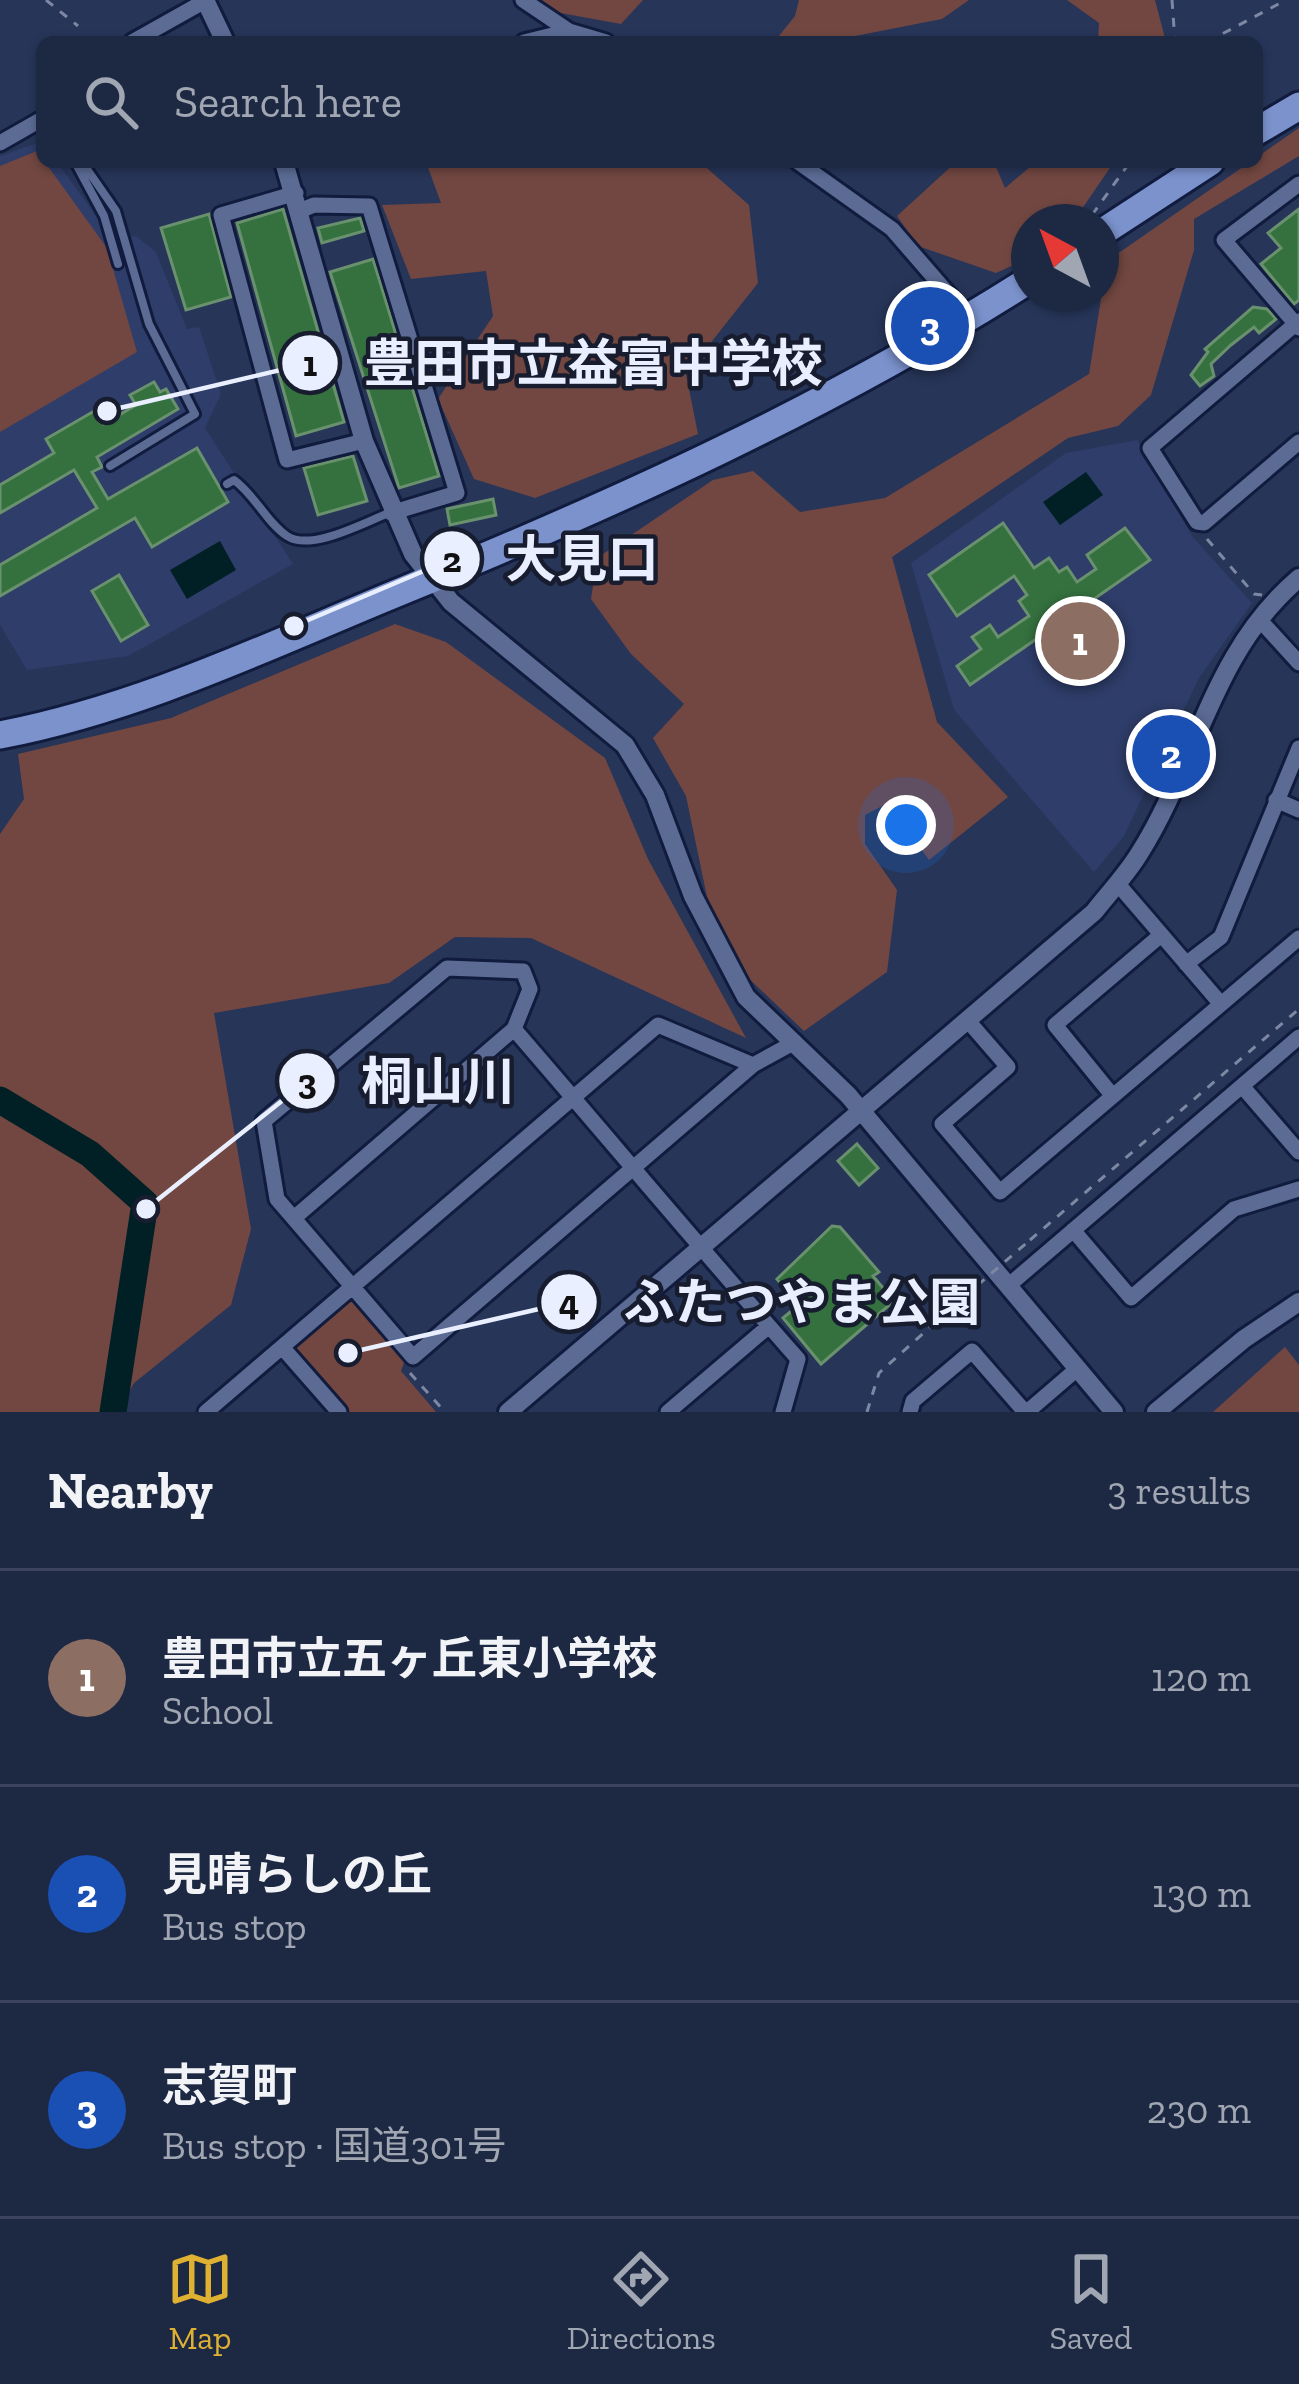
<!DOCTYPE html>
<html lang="en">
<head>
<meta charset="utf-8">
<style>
  :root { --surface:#1d2843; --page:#2a344e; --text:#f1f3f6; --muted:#a0a6b2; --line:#3b445c; --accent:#deb133 }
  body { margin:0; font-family:"Zilla Slab","Noto Sans JP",serif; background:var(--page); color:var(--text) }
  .compass { position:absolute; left:1011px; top:204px; width:108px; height:108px; border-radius:50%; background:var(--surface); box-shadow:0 3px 9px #0004; rotate:319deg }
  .you { position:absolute; left:906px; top:825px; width:42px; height:42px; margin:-30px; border:9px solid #fff; border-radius:50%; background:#1a73e8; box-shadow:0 0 0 18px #1a73e833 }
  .badge { display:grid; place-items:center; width:78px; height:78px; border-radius:50%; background:var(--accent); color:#fff; font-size:39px; font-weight:700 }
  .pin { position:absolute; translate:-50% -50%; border:6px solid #fff; box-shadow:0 3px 12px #0006 }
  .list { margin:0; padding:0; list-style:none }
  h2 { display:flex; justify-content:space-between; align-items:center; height:156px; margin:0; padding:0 48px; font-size:51px }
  h2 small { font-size:39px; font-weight:400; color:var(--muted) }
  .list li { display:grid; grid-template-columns:78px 1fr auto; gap:36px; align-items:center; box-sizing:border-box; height:216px; padding:0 48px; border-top:3px solid var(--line) }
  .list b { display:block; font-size:45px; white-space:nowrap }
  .list p { margin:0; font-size:39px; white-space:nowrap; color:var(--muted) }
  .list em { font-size:39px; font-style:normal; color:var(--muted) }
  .icon { flex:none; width:66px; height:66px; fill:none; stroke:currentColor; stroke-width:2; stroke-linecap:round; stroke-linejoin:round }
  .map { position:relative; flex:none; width:1299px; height:1412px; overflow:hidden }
  .search { position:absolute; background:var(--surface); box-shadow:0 3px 9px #0004; left:36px; right:36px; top:36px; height:132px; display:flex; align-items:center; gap:30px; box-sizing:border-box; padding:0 42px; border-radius:18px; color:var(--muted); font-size:45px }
  .sheet { height:804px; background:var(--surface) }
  nav { display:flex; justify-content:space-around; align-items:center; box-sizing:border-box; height:168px; border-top:3px solid var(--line); background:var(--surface); font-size:33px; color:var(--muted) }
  nav a { display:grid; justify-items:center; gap:6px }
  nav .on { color:var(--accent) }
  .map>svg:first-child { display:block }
  .built { fill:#2e3d69 }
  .green { fill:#724741 }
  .water { fill:#002025 }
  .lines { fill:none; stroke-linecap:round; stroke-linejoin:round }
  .river { stroke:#002025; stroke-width:27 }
  .building { fill:#35713f; stroke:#6a916e; stroke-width:3 }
  .service-casing { stroke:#101b3d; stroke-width:14 }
  .minor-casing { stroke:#101b3d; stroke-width:21 }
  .tertiary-casing { stroke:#101b3d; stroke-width:24 }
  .trunk-casing { stroke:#101b3d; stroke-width:33 }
  .path { stroke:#7e88a3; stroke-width:3; stroke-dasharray:9 9; stroke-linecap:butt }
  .service { stroke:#5b6b94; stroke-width:8 }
  .minor { stroke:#5b6b94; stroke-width:15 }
  .tertiary { stroke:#5b6b94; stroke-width:18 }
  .trunk { stroke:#7b92cd; stroke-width:27 }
  .path-bridge { stroke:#7e88a3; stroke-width:3; stroke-dasharray:9 9; stroke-linecap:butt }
  .leader { fill:none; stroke:#e9effe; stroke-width:4.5 }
  .callout-dot { fill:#e9effe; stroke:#171d2e; stroke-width:4.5 }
  .mark-label { font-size:36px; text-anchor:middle; font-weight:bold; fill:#111 }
  .callout-label { font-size:51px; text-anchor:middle; font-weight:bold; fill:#e9effe; stroke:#171d2e; stroke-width:9; stroke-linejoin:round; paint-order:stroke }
</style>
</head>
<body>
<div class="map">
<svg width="1299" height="1412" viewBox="0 0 1299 1412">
  <rect width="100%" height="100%" fill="#273559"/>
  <path class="built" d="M40 142 42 162H57L113 239 136 236 156 252 187 329 199 327 221 394 205 428 293 564 128 656 27 670 0 625V156Z
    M1137 440 1192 536 1252 603 1199 678 1124 836 1094 872 954 710 911 563 1066 453Z"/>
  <path class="green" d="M538 0H643L621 24 544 10Z
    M799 0H969L942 19 855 36 853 42H774L795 16Z
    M1067 0H1155L1166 42H1098L1099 23Z
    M1299 128V156L1194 219V250L1151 395 1118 426 1068 438 892 557 937 722 1008 797 929 860 888 803 865 815V844L897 890 887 972 804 1031 743 973 707 897 686 796 653 738 684 704 631 654 591 599 597 558 713 480 753 471 800 512 885 498 1089 374 1107 261Z
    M37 151 107 248 137 352 0 432V166Z
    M426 162H700L749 205 758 283 686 374 698 434 535 498 474 479 438 399 493 316 486 271 411 279 382 205 441 203Z
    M956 162H994L1005 188 1036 162H1114L1073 222H1029V258L996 273 918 246 897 216Z
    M395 624 446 642 605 758 648 859 746 1038 531 938 455 937 389 983 214 1013 251 1229 231 1305 134 1383 118 1412H0V834L24 799 18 754 171 718Z
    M352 1296 406 1357 401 1371 436 1412H345L291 1348Z
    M1285 1347 1299 1365V1412H1213Z"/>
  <path class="water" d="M1086 472 1103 495 1060 525 1043 502Z
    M220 541 236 570 187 599 170 570Z"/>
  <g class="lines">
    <path class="river" d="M0 1100 90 1154 145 1203 113 1412"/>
  </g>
  <path class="building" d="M283 209 344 422 296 436 237 223Z
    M1299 209V300L1294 304 1261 264 1281 248 1268 233Z
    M209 214 231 297 186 310 161 228Z
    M360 218 364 231 322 243 318 228Z
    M373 259 439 476 399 488 330 272Z
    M1253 307 1267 309 1276 319 1259 333 1254 327 1231 345 1211 364 1214 376 1200 386 1191 375 1208 352 1205 349Z
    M154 382 160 392 166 389 178 409 97 457 102 467 92 472 108 499 197 448 228 502 152 547 135 518 0 596V565L97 508 74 470 0 513V485L54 453 46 439 96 410 104 424 136 405 130 395Z
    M353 456 367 501 318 515 304 468Z
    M493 499 496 515 450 525 447 509Z
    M1003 523 1034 568 1049 558 1059 572 1067 567 1077 582 1096 569 1087 555 1125 528 1150 560 970 685 957 666 981 649 972 637 990 625 998 637 1029 616 1019 601 1027 595 1014 576 957 616 929 575Z
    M119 575 148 625 121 641 92 591Z
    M857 1144 878 1168 859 1185 838 1161Z
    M832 1226 840 1227 879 1272 873 1276 894 1301 821 1364 783 1318 795 1308V1300L777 1279Z"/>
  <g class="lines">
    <defs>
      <path id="service" d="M75 162 104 216 118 264
        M82 162 116 211 149 324 195 414 110 466
        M227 484 234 480C255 495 267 523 287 536 311 552 365 522 389 513"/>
      <path id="minor" d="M523 0 569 31 606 42
        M132 42 205 1
        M524 42 569 31
        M0 143 42 119
        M798 162 892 229 969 318
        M1299 184 1224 240 1299 328
        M296 193 221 215 287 460 364 441
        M302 210 314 205 369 206 457 493 391 513
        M1299 321 1150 448 1197 522 1204 523 1299 442
        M1259 619 1299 663
        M1276 800 1299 810
        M1117 883 1221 1004
        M1186 964 1221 937 1299 748
        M969 1022 1008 1067 942 1124 1000 1192 1299 938
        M1242 1086 1299 1152
        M1112 1095 1055 1025 1161 935
        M294 1218 514 1029
        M1073 1230 1131 1298 1234 1209 1299 1189
        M1008 1286 1299 1037
        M282 1347 339 1412
        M206 1412 658 1025 753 1065
        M668 1412 769 1326
        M783 1412 798 1359C702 1250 609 1139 514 1029L530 989 523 971 447 968 264 1121 277 1199 413 1357 753 1065 795 1042
        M910 1412 913 1401 972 1351 1025 1412
        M1027 1412 1077 1369"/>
      <path id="tertiary" d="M205 0 225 42
        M284 162 364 441 413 554 451 602 625 745 655 795 693 896 746 997 848 1095 1114 1412
        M508 1412 1094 912C1109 893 1126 875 1139 854 1198 761 1210 654 1299 578
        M1156 1412 1244 1339 1299 1302"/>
      <path id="trunk" d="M1257 131 1299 106
        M1101 233 1210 162
        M0 735C141 708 270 645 402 591 619 502 831 406 1029 280"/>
    </defs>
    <use href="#service" class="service-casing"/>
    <use href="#minor" class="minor-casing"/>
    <use href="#tertiary" class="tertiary-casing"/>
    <use href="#trunk" class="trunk-casing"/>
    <path class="path" d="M46 0 78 26
      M1172 0 1175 42
      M1207 42 1286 0
      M1092 215 1130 162
      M1207 539 1254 594 1262 595
      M1030 1240 1299 1009
      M410 1373 445 1412
      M867 1412 879 1373 964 1297"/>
    <use href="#service" class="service"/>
    <use href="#minor" class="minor"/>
    <use href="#tertiary" class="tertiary"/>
    <use href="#trunk" class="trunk"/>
    <path class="path-bridge" d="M964 1297 1030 1240"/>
  </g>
  <path class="leader" d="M107 411L310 363M294 626L452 559M146 1209L307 1081M348 1353L569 1302"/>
  <g class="callout-dot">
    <circle cx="107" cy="411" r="12"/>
    <circle cx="294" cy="626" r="12"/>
    <circle cx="146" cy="1209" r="12"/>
    <circle cx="348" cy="1353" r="12"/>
    <circle cx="310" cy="363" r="30"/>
    <circle cx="452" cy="559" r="30"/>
    <circle cx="307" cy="1081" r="30"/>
    <circle cx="569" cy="1302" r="30"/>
  </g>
  <g class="mark-label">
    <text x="310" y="376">1</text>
    <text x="452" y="572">2</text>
    <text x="307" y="1094">3</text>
    <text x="569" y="1315">4</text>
  </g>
  <g class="callout-label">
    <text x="593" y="381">豊田市立益富中学校</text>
    <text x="582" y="577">大見口</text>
    <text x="438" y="1099">桐山川</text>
    <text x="802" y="1320">ふたつやま公園</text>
  </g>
</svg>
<svg class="compass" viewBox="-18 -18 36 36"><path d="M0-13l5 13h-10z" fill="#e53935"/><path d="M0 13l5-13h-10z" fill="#a0a6b2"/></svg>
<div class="you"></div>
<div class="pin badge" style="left:1080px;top:641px;background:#8d6e63">1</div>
<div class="pin badge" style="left:1171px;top:754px;background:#1a4fb4">2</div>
<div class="pin badge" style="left:930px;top:326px;background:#1a4fb4">3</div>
<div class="search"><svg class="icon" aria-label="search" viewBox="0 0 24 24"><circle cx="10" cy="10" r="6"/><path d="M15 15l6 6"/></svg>Search here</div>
</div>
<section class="sheet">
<h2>Nearby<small>3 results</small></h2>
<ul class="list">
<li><span class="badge" style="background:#8d6e63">1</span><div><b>豊田市立五ヶ丘東小学校</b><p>School</p></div><em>120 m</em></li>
<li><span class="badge" style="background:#1a4fb4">2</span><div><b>見晴らしの丘</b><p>Bus stop</p></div><em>130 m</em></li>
<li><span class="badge" style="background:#1a4fb4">3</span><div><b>志賀町</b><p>Bus stop · 国道301号</p></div><em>230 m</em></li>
</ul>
</section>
<nav>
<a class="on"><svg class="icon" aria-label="map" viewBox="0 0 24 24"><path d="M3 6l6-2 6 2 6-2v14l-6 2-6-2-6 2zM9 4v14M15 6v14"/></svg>Map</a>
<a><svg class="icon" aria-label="directions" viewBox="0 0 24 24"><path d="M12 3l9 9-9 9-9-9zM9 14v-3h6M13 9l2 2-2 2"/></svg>Directions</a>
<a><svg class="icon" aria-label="saved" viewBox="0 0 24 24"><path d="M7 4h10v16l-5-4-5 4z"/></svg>Saved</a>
</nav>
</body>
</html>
